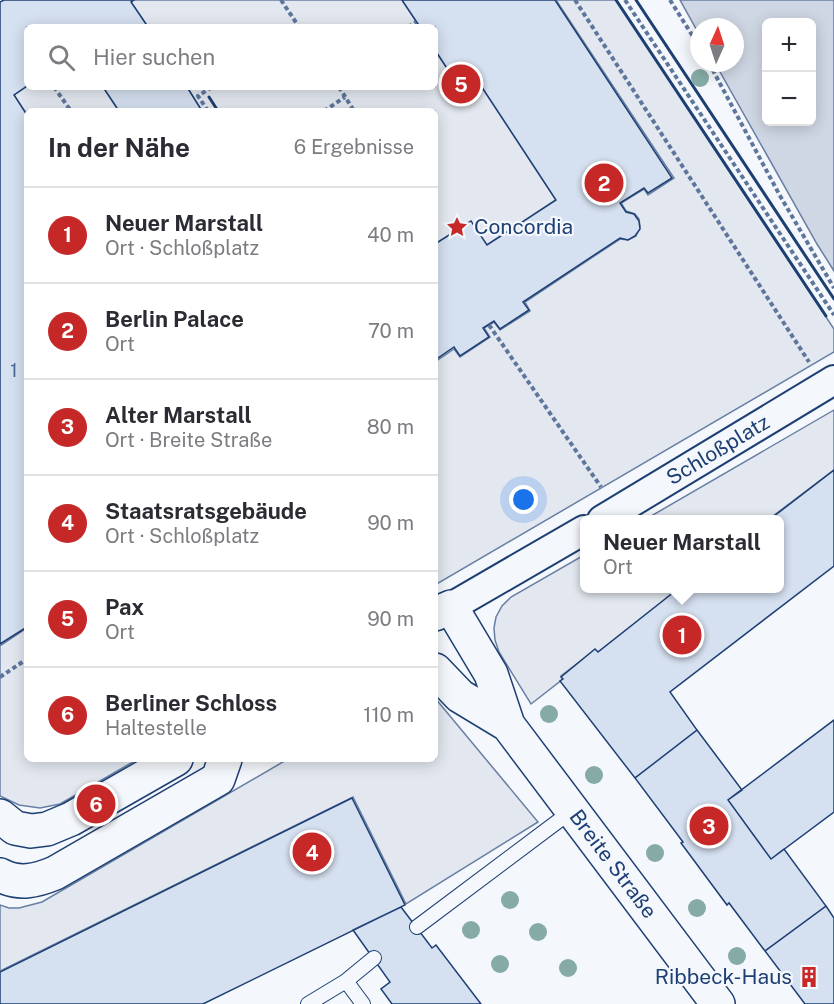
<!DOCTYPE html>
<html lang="de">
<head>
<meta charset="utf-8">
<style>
  :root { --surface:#fff; --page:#f7f7f7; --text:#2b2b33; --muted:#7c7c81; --line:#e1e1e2; --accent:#c62828 }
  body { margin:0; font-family:"Public Sans",sans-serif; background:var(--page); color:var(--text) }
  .controls { position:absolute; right:18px; top:18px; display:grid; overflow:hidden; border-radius:9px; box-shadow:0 3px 15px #0003 }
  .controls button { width:54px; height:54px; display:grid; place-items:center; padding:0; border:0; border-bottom:2px solid var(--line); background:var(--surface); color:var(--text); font:30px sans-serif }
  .compass { position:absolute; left:690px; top:18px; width:54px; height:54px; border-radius:50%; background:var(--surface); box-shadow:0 3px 15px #0003; rotate:3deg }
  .you { position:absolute; left:524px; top:500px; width:21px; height:21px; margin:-15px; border:4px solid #fff; border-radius:50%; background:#1a73e8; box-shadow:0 0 0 9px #1a73e833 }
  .badge { display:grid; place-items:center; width:39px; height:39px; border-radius:50%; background:var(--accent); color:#fff; font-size:20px; font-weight:700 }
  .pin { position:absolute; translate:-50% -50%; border:3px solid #fff; box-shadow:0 2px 6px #0006 }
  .popup { position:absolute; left:580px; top:515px; width:204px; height:78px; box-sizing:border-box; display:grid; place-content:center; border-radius:9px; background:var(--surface); filter:drop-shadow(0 2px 4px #0005); font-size:20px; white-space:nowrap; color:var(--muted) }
  .popup b { font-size:22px; color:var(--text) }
  .popup::after { content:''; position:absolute; left:50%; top:100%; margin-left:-12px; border:12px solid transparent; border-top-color:var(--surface) }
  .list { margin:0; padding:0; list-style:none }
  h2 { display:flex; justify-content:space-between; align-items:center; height:78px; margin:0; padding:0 24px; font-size:26px }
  h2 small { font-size:20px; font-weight:400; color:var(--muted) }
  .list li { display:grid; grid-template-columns:39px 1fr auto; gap:18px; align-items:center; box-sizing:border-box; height:96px; padding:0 24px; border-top:2px solid var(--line) }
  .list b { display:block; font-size:22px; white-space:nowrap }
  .list p { margin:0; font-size:20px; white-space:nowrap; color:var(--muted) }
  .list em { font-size:20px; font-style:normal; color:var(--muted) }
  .icon { flex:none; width:33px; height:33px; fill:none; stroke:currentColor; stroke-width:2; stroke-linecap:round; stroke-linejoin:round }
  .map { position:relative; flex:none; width:834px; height:1004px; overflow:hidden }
  .search { position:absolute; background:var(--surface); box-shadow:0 3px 15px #0003; left:24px; top:24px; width:414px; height:66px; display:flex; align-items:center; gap:15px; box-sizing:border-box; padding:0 21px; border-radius:9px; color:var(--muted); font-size:22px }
  .panel { position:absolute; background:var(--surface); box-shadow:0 3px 15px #0003; left:24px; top:108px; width:414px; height:654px; border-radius:9px }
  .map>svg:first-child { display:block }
  .parking { fill:#e3e8f0; stroke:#687fa3; stroke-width:1.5 }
  .water { fill:#cfd7e4; stroke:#687fa3; stroke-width:1.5; fill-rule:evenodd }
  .building { fill:#d5e0f0; stroke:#1d3f73; stroke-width:1.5 }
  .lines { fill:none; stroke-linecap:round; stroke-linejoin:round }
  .service-casing { stroke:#1d3f73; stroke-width:16 }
  .minor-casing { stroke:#1d3f73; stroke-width:32 }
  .tertiary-casing { stroke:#1d3f73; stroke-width:36 }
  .path { stroke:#5e769c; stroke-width:4; stroke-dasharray:4.5 3; stroke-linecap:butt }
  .service { stroke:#f4f7fb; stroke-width:14 }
  .minor { stroke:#f4f7fb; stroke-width:28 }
  .tertiary { stroke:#f4f7fb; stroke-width:33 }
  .wall { stroke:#1d3f73; stroke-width:3 }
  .tree { fill:#86aba6 }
  .labels { text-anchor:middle; stroke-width:4.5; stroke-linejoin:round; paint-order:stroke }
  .number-label { font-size:18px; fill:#4b6792 }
  .poi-label { font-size:21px; fill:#1d3f73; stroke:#f4f7fb; text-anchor:start }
  .street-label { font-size:21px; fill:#1d3f73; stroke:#f4f7fb }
</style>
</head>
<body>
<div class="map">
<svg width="834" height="1004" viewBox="0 0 834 1004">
  <rect width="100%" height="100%" fill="#f4f7fb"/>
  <path class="parking" d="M134 0H402L420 27H148L131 2Z
    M556 0H616L834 329V352L435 585V362L454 349 460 357 490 337 484 328 494 322 500 330 530 311 525 302 620 239 628 240 636 236 640 227 639 219 635 214 626 211 621 203 644 189 648 195 674 178Z
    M435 50 454 79 470 69 556 200 487 245 435 244V111H202L187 87H435Z
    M27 86 103 87 119 111H27V115L14 95Z
    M834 410V470L769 519H646Z
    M584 555V588L679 589 598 652 595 650 561 676 563 679 531 704 499 652 495 640 494 628 496 617 502 606 511 597Z
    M27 628V759H138L60 804 40 808 19 805 0 796V646Z
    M435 698 538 822 406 904 353 797 0 971V905L9 908H19L42 902 288 759H435Z"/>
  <path class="water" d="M680 0H834V271L817 244 715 63H735V27H699V34ZM766 22H812V122H766Z"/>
  <path class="building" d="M4 0H134L131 2 148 27H27V86L14 95 27 115V627L0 644V2Z
    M402 0H555L672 178 648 193 644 188 620 203 626 212 634 214 639 221 640 229 635 236 628 240 620 238 523 302 529 310 500 329 494 321 483 328 489 337 460 356 454 347 435 360V244L471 221 487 245 556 200 470 69 454 79 435 50V27H420Z
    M103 87H187L202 111H119Z
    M834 470V566L670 692 697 730 635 778 560 681 563 679 561 677 595 649 598 652 679 588H780V520H769Z
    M834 720V812L771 859 728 800Z
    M697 730 742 790 728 800 771 859 784 849 826 906 765 951 729 903 727 905 681 843 683 842 635 778Z
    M352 798 405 905 203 1004H0V972Z
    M826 906 834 918V1004H805L765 951Z
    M401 907 432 948 436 945 481 1004H392L381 989 390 982 353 930Z"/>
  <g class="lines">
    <defs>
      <path id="service" d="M417 927 573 810
        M346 981 374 958
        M308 1004 346 981 363 1004"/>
      <path id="minor" d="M602 520 834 380
        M451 607 584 530"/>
      <path id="tertiary" d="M435 614 451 607 491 674 508 725 718 1004
        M435 670 460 696 508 725
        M0 816 15 828 31 831 47 829 71 819 176 759
        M0 875C19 885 36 881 55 873L218 779 225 759"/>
    </defs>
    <use href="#service" class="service-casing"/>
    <use href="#minor" class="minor-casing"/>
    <use href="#tertiary" class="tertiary-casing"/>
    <path class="path" d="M281 0 299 27
      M575 0 809 362
      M625 0 834 315
      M670 0 699 46
      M408 27 416 22
      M709 63 779 194 834 288
      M54 87 71 111
      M339 87 354 111
      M208 111 198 96 212 87
      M324 111 345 97
      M435 239 437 243
      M489 325 601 487
      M0 677 27 659"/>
    <use href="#service" class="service"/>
    <use href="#minor" class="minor"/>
    <use href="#tertiary" class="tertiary"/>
    <path class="wall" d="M616 0 826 316
      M636 0 834 299
      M209 97 218 111"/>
  </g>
  <g class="tree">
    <circle cx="700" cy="78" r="9"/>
    <circle cx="549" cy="714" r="9"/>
    <circle cx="594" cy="775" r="9"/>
    <circle cx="655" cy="853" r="9"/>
    <circle cx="510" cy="900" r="9"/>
    <circle cx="697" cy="908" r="9"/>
    <circle cx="471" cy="930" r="9"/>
    <circle cx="538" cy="932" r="9"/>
    <circle cx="737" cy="956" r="9"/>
    <circle cx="500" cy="964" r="9"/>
    <circle cx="568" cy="968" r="9"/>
  </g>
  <defs>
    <symbol id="sight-bare" viewBox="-9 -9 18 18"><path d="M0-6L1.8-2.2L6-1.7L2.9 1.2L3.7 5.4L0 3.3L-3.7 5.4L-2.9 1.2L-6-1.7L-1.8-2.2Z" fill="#c62828" stroke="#f4f7fb" stroke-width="2.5" paint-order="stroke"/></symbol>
    <symbol id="building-bare" viewBox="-9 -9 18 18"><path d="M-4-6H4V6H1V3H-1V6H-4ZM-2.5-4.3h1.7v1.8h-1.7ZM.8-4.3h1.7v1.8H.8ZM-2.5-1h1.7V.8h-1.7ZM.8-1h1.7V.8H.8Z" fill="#c62828" stroke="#f4f7fb" stroke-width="2.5" paint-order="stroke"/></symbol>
  </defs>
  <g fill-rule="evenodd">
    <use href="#sight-bare" x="442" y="212" width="30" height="30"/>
    <use href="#building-bare" x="794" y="962" width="30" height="30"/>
  </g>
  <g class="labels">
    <g class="number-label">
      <text x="14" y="377">1</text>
    </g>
    <g class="poi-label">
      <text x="474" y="234">Concordia</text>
      <text x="792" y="984" text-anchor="end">Ribbeck-Haus</text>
    </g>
    <g class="street-label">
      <text transform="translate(718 450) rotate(-31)" y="7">Schloßplatz</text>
      <text transform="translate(613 864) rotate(53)" y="7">Breite Straße</text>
    </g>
  </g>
</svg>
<div class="controls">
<button>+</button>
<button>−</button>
</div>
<svg class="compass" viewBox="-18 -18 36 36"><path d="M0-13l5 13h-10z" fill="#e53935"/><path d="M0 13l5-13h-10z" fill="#7c7c81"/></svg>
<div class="you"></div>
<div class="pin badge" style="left:682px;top:635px">1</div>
<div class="popup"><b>Neuer Marstall</b>Ort</div>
<div class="pin badge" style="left:604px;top:183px">2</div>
<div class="pin badge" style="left:709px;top:826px">3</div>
<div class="pin badge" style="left:312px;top:852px">4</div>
<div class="pin badge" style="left:461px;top:84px">5</div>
<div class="pin badge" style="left:96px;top:804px">6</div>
<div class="search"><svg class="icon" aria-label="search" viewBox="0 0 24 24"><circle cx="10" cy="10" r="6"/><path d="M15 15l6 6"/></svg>Hier suchen</div>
<section class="panel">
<h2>In der Nähe<small>6 Ergebnisse</small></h2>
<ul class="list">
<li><span class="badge">1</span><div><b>Neuer Marstall</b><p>Ort · Schloßplatz</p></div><em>40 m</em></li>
<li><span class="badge">2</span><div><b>Berlin Palace</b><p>Ort</p></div><em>70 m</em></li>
<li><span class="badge">3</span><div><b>Alter Marstall</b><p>Ort · Breite Straße</p></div><em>80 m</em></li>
<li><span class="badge">4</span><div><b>Staatsratsgebäude</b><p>Ort · Schloßplatz</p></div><em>90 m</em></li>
<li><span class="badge">5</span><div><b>Pax</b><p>Ort</p></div><em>90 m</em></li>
<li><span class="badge">6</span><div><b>Berliner Schloss</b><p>Haltestelle</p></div><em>110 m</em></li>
</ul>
</section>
</div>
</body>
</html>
